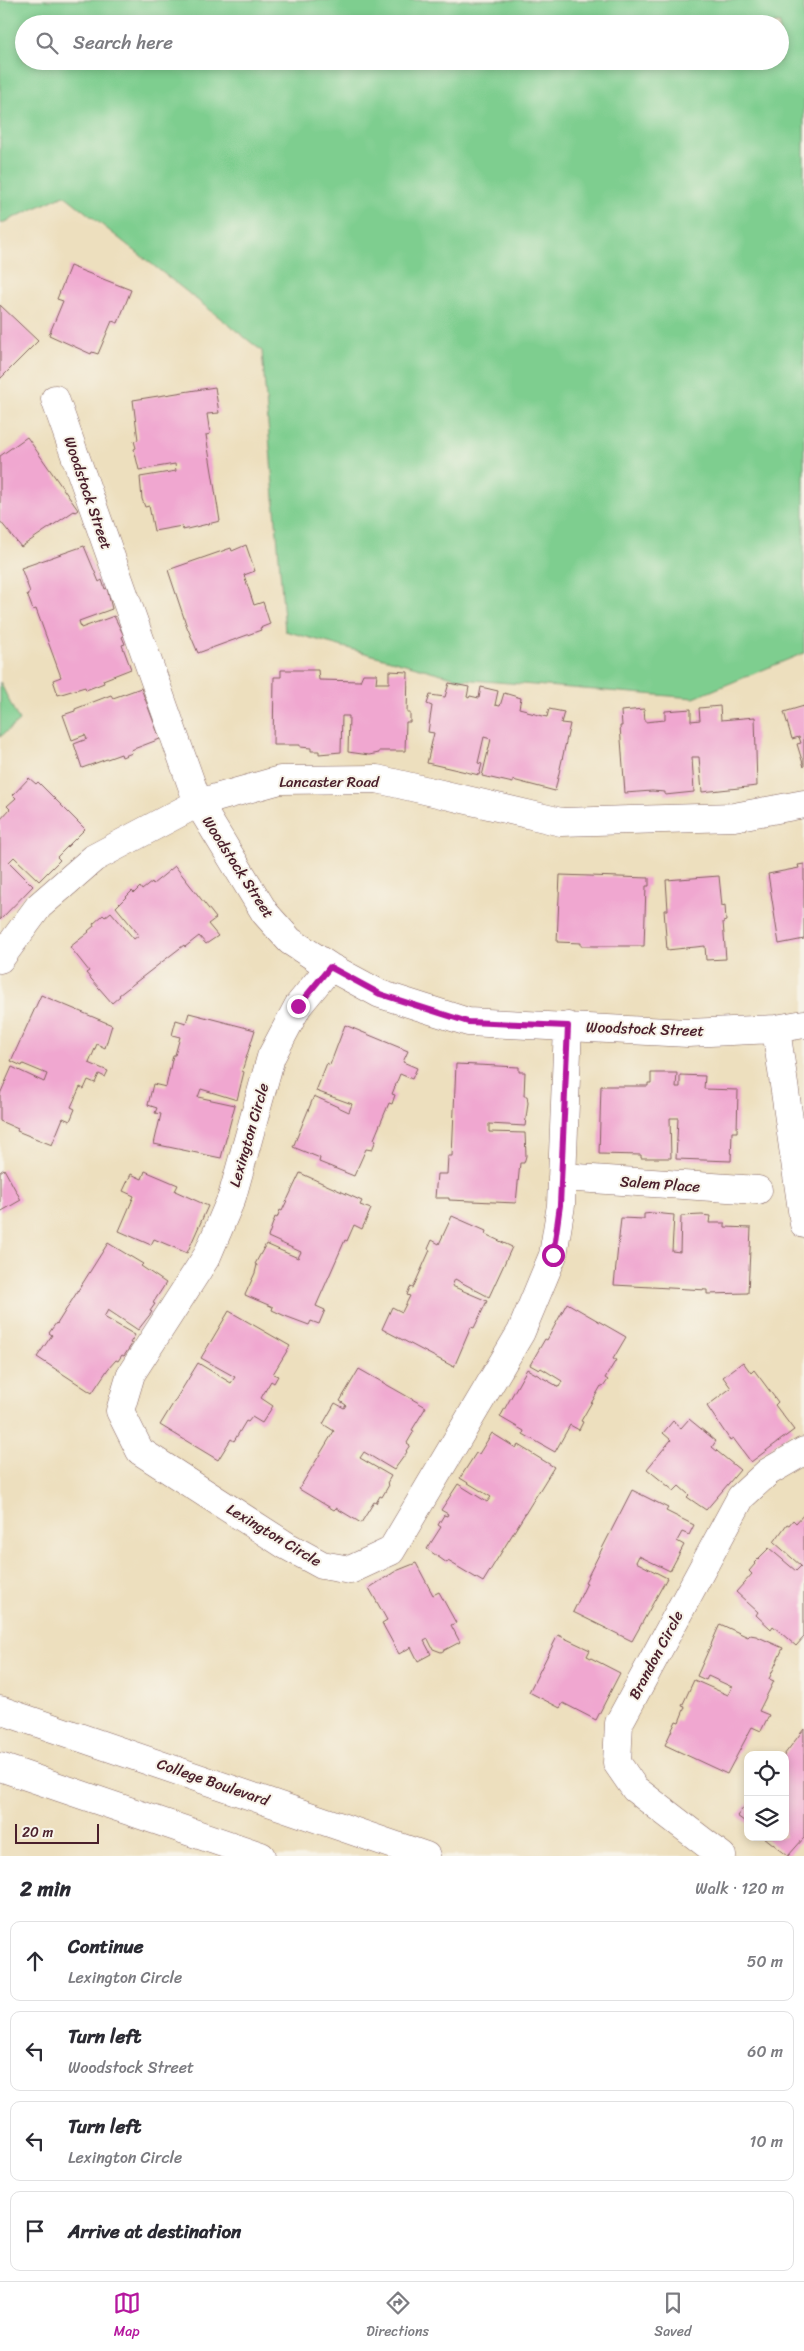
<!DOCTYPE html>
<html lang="en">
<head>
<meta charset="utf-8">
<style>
  :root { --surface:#fff; --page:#f7f7f7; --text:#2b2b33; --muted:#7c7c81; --line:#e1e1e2; --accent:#b5179e }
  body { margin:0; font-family:Sriracha,sans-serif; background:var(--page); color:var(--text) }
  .controls { position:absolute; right:15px; bottom:15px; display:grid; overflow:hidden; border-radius:10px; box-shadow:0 2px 8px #0003 }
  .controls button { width:45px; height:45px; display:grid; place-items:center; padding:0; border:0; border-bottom:1px solid var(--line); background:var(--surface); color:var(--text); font:25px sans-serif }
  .scale { position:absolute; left:15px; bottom:12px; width:84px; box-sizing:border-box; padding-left:5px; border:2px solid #4a1f2b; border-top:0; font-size:14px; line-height:18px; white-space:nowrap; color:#4a1f2b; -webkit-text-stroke:4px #f7f3e8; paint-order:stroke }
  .stop { position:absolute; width:15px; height:15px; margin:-11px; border:4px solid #b5179e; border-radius:50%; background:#fff }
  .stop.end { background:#b5179e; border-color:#fff; box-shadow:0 1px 5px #0008 }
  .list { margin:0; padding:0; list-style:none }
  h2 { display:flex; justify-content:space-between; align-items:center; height:65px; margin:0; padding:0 20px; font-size:21px }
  h2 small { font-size:16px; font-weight:400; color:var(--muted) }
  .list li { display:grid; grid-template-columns:32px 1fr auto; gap:15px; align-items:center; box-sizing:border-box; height:80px; margin:0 10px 10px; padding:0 10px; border:1px solid var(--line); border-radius:10px }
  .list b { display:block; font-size:19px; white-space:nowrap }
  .list p { margin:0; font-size:16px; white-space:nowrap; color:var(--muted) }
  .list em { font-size:16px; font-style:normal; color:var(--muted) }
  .icon { flex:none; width:28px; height:28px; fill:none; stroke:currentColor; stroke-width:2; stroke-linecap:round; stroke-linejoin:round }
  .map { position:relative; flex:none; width:804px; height:1856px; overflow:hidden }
  .search { position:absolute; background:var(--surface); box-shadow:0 2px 8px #0003; left:15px; right:15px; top:15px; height:55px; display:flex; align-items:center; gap:12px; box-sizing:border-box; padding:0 18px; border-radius:28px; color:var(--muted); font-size:19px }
  .sheet { height:425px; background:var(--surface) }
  nav { display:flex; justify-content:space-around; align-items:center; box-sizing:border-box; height:70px; border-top:1px solid var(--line); background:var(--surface); font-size:14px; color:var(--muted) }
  nav a { display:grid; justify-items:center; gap:2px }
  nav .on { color:var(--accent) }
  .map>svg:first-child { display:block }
  .green { fill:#7ece8f; stroke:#64765d; fill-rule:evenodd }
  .building { fill:#f0a7d0 }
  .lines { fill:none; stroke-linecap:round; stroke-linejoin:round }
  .street-casing { stroke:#83625e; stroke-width:29 }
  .primary-casing { stroke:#83625e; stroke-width:29 }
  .street { stroke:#fff; stroke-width:28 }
  .primary { stroke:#fff; stroke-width:28 }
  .route { stroke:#b5179e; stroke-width:6 }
  .labels { text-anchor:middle; stroke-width:4; stroke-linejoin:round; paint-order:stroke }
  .street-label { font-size:15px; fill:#4a1f2b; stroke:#f7f3e8 }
</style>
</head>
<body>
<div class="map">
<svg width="804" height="1856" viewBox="0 0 804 1856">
  <rect width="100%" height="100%" fill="#f7f3e8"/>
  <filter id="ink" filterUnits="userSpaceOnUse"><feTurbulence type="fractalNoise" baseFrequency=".02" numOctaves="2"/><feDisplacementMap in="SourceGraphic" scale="10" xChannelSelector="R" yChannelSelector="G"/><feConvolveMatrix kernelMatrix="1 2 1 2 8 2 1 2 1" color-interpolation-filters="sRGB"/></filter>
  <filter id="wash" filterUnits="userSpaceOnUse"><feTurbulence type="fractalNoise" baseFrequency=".0096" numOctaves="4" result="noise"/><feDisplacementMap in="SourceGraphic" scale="20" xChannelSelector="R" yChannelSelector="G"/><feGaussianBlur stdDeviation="1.12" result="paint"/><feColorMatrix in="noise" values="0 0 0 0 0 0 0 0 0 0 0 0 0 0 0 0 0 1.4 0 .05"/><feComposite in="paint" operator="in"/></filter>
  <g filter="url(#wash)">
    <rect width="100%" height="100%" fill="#eddfbe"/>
    <path class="green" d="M0 0H804V653L694 698 460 679 285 631 262 351 64 195 0 224ZM24 24H780V61H24Z
      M0 682 19 721 0 737Z"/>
    <g id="blocks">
      <path class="building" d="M70 266 131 290 118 323 112 321 98 354 92 352 91 354 49 335 63 301 57 299Z
        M0 305 38 341 0 379Z
        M215 387 219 413 207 414 210 434 206 435 220 521 183 530 182 526 154 531 149 506 145 507 142 499 140 477 176 471 175 464 139 470 134 449 136 448 134 441 138 440 133 400Z
        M27 437 78 510 75 512 74 511 21 547 0 521V456Z
        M246 545 255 571 244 575 254 605 263 602 270 624 260 628 261 630 198 653 187 627 168 570 231 548 232 551Z
        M84 546 99 582 102 580 105 589 107 588 112 609 79 621 81 628 114 616 124 636 122 637 125 644 122 645 131 669 103 680 104 683 86 690 85 687 58 695 53 680 61 677 36 609 33 610 27 594 30 592 21 568Z
        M281 670H318L319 680 360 681 363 674H377L376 683H389V671L408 672 407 713H410V722H406L405 751H379V753L369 755 348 752 349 716H342L341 752 319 754V751H311V748L300 747V745H273L274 677H281Z
        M449 683 469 687 467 697 469 698 470 696 479 698 481 687 498 691 495 705 500 706 504 693 521 698 519 708 527 710V712L547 717 549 709 564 712 561 723 570 724 555 791 513 780V783L482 776 491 739 484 737 478 763 482 764 479 775 427 763 434 733 428 732 432 706 427 704 430 695 445 697Z
        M141 688 160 739 131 750 132 753 122 757 121 754 82 768 74 744 87 739 85 735 72 740 63 715 75 711V709L111 695 113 698Z
        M720 706 721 720 755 717 757 786 702 792 699 757H692L694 792 665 795V792L652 791 625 793 620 726H622L621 711 644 709 645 722 665 720V711L691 709V721L700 720 699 708Z
        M804 706V767L797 744 801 743 799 737 792 739 784 712Z
        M29 778 36 784 38 782 85 829 57 857 60 860 39 881 14 857 9 862 33 886 0 920V820L10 809 7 806 16 798 13 795Z
        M804 864V939L779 944 768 874 799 868 798 865Z
        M175 866 216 918 208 924 218 936 206 944 199 936 185 947 184 945 119 995 120 996 112 1003 86 973 89 971 70 947 89 932 88 931 94 926 93 924 103 915 105 917 111 912 134 939 139 935 116 907 132 891 134 893 140 887 142 890 152 882 153 884Z
        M560 875 649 878V886H646L644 946H581V943L557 942Z
        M719 876 722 906 725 905 726 921 723 922 726 959 706 960 705 946 667 950 664 910H668L666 880Z
        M41 995 112 1025 105 1048 97 1044 89 1063 108 1071 105 1077 99 1074 95 1083 88 1080 84 1089 80 1087 71 1107 75 1109 70 1121 63 1118 52 1145 17 1131 18 1129 0 1121V1094L12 1067 44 1082 47 1074 23 1064 22 1066 11 1061Z
        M189 1013 255 1030 242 1071 244 1072 237 1100 201 1089 198 1097 235 1105 221 1158 154 1144 161 1114 155 1113 157 1108 148 1105 153 1084 166 1087 173 1055H175L180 1037 172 1035 176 1020 186 1023Z
        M345 1025 408 1051 403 1062 417 1068 412 1079 400 1074 392 1094 395 1095 392 1104 389 1103 374 1139 376 1140 372 1150 366 1149 354 1176 319 1162 320 1158 293 1147 314 1096 349 1112 352 1104 316 1091 327 1063 330 1065Z
        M456 1064 519 1067V1072H525L524 1096H527L528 1103 525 1126 489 1124V1132L525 1133 526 1156 524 1163H520L516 1203 449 1200V1198H435L437 1174H447L448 1156H452Z
        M651 1073H677L676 1087H680V1075L705 1076 704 1089 738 1090 737 1132H732L731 1161 676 1159 678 1118H670L671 1158H641V1155L599 1154 601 1086H648V1083H651Z
        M4 1169 21 1200 0 1212V1172Z
        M145 1171 178 1185 175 1191 208 1206 187 1253 154 1239 151 1245 119 1231 134 1196 123 1191 131 1174 142 1179Z
        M300 1173 362 1201 360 1205 371 1209 362 1229 354 1225 347 1241 345 1240 316 1306 325 1310 319 1324 311 1321 309 1325 285 1316 272 1310 273 1307 245 1295 255 1273 257 1265 255 1264 266 1244 298 1258 301 1252 268 1237 275 1217 277 1218 280 1210 282 1211Z
        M653 1213 674 1215 672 1251 680 1252 681 1216 702 1215 710 1216 709 1223H725V1227L751 1228 748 1293 707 1294V1290L614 1285 621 1218 644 1219V1214Z
        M452 1216 486 1231 485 1234 512 1247 489 1297 455 1279 452 1286 487 1301 474 1328 471 1327 454 1367 382 1329 392 1307 402 1312 410 1296 407 1295 410 1287 413 1288 430 1250 428 1249 432 1240 439 1244Z
        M108 1243 143 1264 141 1266 166 1283 153 1303 155 1304 150 1311 152 1312 138 1330 108 1310 104 1317 135 1335 130 1343 132 1344 124 1356 122 1355 118 1361 116 1360 108 1369 92 1393 37 1357 52 1335 49 1333 56 1323 57 1324Z
        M567 1303 626 1337 613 1359 616 1360 605 1378 608 1380 603 1387 601 1386 581 1421 583 1422 579 1430 570 1425 555 1452 523 1434 524 1431 500 1417 527 1369 559 1387 562 1381 541 1368 539 1370 530 1365 545 1339 547 1340Z
        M229 1311 290 1346 273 1374 278 1376 274 1383 271 1381 261 1398 273 1406 262 1423 252 1417 248 1422 246 1421 234 1441 231 1439 218 1460 160 1425 198 1363 231 1383 235 1377 201 1358Z
        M743 1362 751 1373 754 1370 778 1402 775 1405 794 1430 751 1462 733 1438 730 1440 707 1406 731 1388 723 1377Z
        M359 1369 426 1407 412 1430 414 1431 407 1443 410 1445 406 1451 407 1452 394 1470 364 1452 360 1458 391 1476 387 1483 389 1485 382 1497 380 1496 376 1503 374 1502 361 1523 336 1508 334 1510 299 1489 334 1431 323 1424 335 1403 344 1408 346 1405 340 1401Z
        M689 1419 716 1441 712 1447 740 1470 706 1510 687 1497 689 1495 679 1486 674 1491 647 1469 671 1440 663 1433 673 1421 681 1428Z
        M492 1433 516 1448 518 1445 554 1467 483 1582 448 1561 447 1563 427 1549 441 1527 438 1525 444 1515 447 1516 448 1514 441 1510 458 1484 487 1502 491 1497 460 1478 476 1453 479 1454Z
        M632 1490 668 1508 666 1511 694 1525 689 1535 682 1532 677 1541 684 1545 670 1571 639 1556 636 1562 667 1578 632 1641 573 1612 587 1583 585 1582Z
        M804 1514V1637L796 1646 773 1626 771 1629 756 1615 758 1612 736 1592 752 1574 749 1571 755 1564 754 1563 769 1548 796 1571 801 1566 774 1542 787 1524 789 1525 793 1520 796 1523Z
        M416 1563 433 1595 439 1592 456 1623 451 1625 460 1642 441 1652 433 1649 428 1639 424 1641 431 1654 418 1661 411 1647 399 1654 382 1623 387 1620 369 1588 396 1571Z
        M720 1624 748 1637 750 1635 756 1636 783 1648 769 1679 774 1681 759 1711 769 1715 761 1731 752 1727 727 1774 665 1745 676 1721 679 1722 685 1707 682 1706 694 1680 728 1695 732 1687 708 1676 706 1680 697 1676Z
        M558 1635 590 1650 587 1656 620 1673 596 1720 563 1703 560 1708 529 1692Z
        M804 1729V1838L788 1856 764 1837H785L784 1755Z
        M748 1802V1824L737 1816Z"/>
    </g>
  </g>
  <g filter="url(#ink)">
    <use href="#blocks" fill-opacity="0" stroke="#83625e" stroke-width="1"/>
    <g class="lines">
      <defs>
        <path id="street" d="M55 399 198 803 265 913 290 941 330 967 380 994 468 1022 688 1033 776 1029 804 1024
          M0 959 39 906 94 858 198 803 280 780 377 779 561 822 734 817 804 804
          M330 967 298 1006 271 1057 232 1197 207 1256 131 1374 120 1411 140 1451 287 1546 322 1565 350 1570 391 1551 521 1332 553 1255 561 1205 568 1026
          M776 1029 804 1224
          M562 1177 758 1190
          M722 1856 635 1789 617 1763 619 1723 741 1497 768 1472 804 1451"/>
        <path id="primary" d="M0 1710 426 1856
          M0 1767 261 1856"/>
      </defs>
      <use href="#street" class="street-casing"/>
      <use href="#primary" class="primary-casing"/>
      <use href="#street" class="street"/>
      <use href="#primary" class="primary"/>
    </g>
  </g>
  <g class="lines" filter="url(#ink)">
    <path class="route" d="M298 1006 330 967 380 994 468 1022 568 1026 560 1205 553 1255"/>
  </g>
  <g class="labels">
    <g class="street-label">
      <text transform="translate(88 493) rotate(71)" y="5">Woodstock Street</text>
      <text x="329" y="787">Lancaster Road</text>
      <text transform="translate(238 867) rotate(57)" y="5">Woodstock Street</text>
      <text transform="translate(645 1029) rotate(2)" y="5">Woodstock Street</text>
      <text transform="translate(249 1135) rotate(-74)" y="5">Lexington Circle</text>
      <text transform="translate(660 1184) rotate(4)" y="5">Salem Place</text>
      <text transform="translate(274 1535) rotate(31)" y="5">Lexington Circle</text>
      <text transform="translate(656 1655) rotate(-62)" y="5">Brandon Circle</text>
      <text transform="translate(213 1782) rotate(19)" y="5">College Boulevard</text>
    </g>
  </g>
</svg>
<div class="controls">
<button><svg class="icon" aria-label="locate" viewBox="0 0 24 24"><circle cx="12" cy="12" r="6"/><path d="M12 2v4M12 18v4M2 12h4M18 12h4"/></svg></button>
<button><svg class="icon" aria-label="layers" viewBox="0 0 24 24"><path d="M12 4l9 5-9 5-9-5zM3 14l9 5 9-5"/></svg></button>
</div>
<div class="scale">20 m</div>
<div class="stop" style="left:553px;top:1255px"></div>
<div class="stop end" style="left:298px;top:1006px"></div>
<div class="search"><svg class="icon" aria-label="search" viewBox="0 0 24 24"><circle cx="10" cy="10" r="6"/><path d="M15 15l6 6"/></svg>Search here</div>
</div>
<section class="sheet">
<h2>2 min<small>Walk · 120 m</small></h2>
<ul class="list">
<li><svg class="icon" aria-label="ahead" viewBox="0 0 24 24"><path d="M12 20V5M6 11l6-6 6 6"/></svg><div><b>Continue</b><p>Lexington Circle</p></div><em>50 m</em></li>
<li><svg class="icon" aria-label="left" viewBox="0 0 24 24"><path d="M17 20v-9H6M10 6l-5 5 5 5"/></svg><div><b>Turn left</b><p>Woodstock Street</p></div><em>60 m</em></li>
<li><svg class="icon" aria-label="left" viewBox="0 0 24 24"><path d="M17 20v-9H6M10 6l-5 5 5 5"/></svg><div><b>Turn left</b><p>Lexington Circle</p></div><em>10 m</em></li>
<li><svg class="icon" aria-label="arrive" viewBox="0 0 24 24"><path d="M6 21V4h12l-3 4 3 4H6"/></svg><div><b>Arrive at destination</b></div></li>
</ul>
</section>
<nav>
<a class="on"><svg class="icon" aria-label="map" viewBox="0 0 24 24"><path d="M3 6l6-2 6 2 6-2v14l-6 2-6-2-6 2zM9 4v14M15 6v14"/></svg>Map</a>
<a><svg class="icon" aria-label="directions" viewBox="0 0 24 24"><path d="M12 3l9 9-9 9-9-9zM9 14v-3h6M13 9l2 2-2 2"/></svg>Directions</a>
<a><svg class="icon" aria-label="saved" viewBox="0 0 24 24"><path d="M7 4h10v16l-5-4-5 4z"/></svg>Saved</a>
</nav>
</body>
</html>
